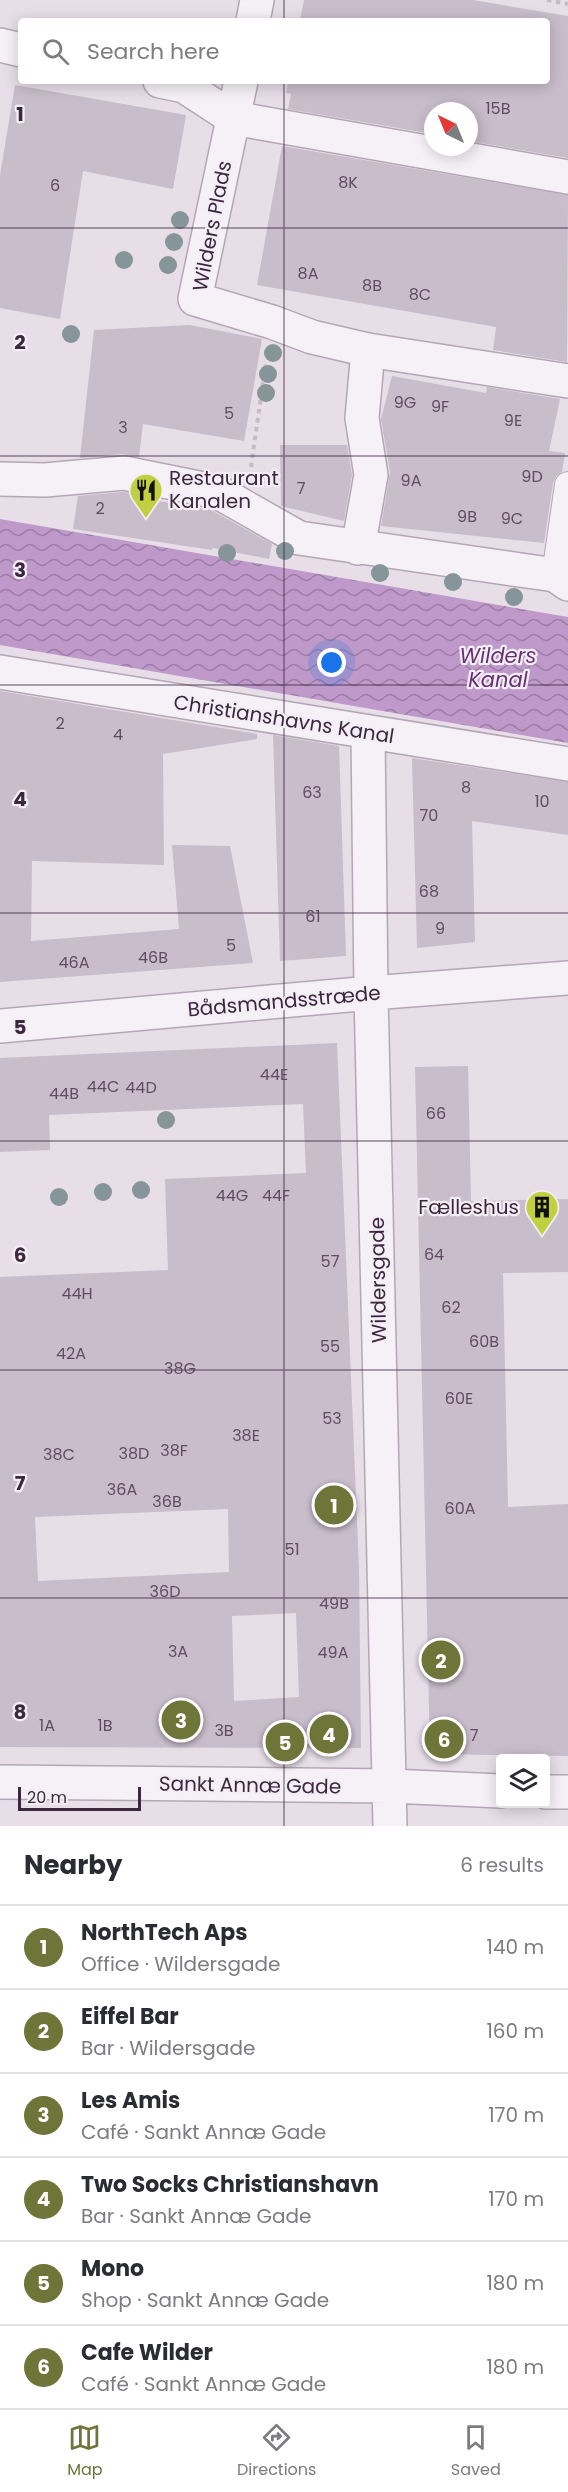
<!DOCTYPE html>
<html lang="en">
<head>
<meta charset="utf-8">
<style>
  :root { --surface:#fff; --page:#f2f2f3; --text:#2b2b33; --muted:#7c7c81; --line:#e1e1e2; --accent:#6e7539 }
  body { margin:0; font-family:Poppins,sans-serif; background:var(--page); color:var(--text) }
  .controls { position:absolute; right:18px; bottom:18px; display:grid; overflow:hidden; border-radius:6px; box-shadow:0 3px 15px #0003 }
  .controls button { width:54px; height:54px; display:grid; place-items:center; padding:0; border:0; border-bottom:2px solid var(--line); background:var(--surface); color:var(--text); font:30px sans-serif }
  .compass { position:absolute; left:424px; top:102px; width:54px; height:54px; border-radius:50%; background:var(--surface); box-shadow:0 3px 15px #0003; rotate:317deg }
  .scale { position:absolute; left:18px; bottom:15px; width:123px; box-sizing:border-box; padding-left:6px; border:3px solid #3d273f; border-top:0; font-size:16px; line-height:21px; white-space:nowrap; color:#3d273f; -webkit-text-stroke:4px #f4eef6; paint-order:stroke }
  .you { position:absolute; left:332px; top:663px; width:21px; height:21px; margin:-15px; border:4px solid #fff; border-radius:50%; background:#1a73e8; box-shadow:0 0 0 9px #1a73e833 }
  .badge { display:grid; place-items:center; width:39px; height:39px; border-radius:50%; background:var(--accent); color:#fff; font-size:20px; font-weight:700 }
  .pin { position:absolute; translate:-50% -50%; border:3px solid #fff; box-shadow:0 2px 6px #0006 }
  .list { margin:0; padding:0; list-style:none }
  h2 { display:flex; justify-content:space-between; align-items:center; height:78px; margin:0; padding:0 24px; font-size:26px }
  h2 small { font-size:20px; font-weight:400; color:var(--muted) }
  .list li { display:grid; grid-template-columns:39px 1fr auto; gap:18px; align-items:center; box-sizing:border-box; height:84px; padding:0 24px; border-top:2px solid var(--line) }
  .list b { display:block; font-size:22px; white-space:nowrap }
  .list p { margin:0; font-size:20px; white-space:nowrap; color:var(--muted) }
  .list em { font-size:20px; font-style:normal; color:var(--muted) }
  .icon { flex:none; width:33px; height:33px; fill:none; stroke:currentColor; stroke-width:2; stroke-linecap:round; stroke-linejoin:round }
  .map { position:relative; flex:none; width:568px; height:1826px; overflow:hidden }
  .search { position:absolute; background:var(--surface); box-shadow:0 3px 15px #0003; left:18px; right:18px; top:18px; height:66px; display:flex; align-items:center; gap:15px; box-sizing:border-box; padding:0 21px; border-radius:6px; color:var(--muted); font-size:22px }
  .sheet { height:582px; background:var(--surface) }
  nav { display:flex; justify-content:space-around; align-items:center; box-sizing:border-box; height:84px; border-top:2px solid var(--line); background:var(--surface); font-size:16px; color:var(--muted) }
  nav a { display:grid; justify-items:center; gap:3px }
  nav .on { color:var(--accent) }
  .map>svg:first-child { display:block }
  .water { fill:url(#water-waves) }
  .building { fill:#c9bccb; fill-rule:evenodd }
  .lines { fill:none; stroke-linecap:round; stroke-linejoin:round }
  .service-casing { stroke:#b4a7b5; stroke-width:28 }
  .minor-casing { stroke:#b4a7b5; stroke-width:36 }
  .path { stroke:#c6bcc6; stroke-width:4; stroke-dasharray:4.5 4.5; stroke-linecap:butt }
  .service { stroke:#f6f1f6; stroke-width:26 }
  .minor { stroke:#f6f1f6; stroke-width:33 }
  .tree { fill:#85959a }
  .grid { fill:none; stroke:#3d273f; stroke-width:1.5; stroke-opacity:0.55 }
  .labels { text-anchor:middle; stroke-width:4.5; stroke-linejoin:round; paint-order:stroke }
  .number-label { font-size:16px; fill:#604c62 }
  .street-label { font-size:20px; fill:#3d273f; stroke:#f4eef6 }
  .poi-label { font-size:20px; fill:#3d273f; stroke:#f4eef6; text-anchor:start }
  .water-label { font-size:21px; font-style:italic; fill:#673173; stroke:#f4eef6 }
  .grid-label { font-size:20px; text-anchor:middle; font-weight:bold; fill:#3d273f; stroke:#f4eef6; stroke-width:4.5; stroke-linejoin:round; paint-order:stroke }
</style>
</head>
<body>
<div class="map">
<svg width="568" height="1826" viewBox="0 0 568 1826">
  <defs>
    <pattern id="water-waves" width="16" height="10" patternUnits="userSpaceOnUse" patternTransform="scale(1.5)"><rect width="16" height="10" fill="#be99c9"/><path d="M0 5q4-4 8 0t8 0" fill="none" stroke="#9c7da5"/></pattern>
  </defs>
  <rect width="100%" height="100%" fill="#e7dee8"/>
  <path class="water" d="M0 519 568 617V743L0 645Z"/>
  <path class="building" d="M304 0H473L568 16V158L469 141V111H433V134L288 109 291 94 286 93 288 81H547V21H300Z
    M15 85 186 115 173 189 83 171 60 319 0 308V175Z
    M282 146 568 195 567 362 493 350 496 327 257 285Z
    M190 325 262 339 244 441 143 424 139 457 122 454 80 458 94 330Z
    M392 376 486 393 487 387 560 399 549 451 565 453 562 472 556 476 553 483 544 543 381 526 390 472 381 419Z
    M280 445H347L352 475 344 521 281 506Z
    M123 492 135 494V497L211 510 272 544 269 559 213 548 212 550 73 529 78 496Z
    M0 691 257 734V739L163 754 164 865 32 861 31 941 179 929 172 845 230 846 253 963 0 982Z
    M273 735 339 746 346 956 280 961Z
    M412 758 568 782V835L472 821 475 942 417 948Z
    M337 1043 359 1568 361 1748 0 1747V1277L168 1270 165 1179 306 1173 303 1104 49 1115 50 1150 0 1152V1058ZM228 1509 229 1572 38 1581 35 1517ZM296 1613 299 1697 234 1701 232 1616Z
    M468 1066 471 1201 568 1199V1272L503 1273 508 1507 568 1504V1756L430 1754 415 1067Z"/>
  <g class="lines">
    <defs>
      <path id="service" d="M555 575 568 485"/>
      <path id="minor" d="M253 21 257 0
        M0 45 21 50
        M160 81 184 86 233 118 568 177
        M241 81 195 299 272 322 312 337 368 350 568 381
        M0 479 45 480 124 473 218 492 299 538 555 575 568 584
        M358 548 371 475 362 418 368 350
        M0 672 568 764
        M368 733 371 993 390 1826
        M0 1026 371 993 568 978
        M0 1782 391 1786 500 1791
        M546 1792H568"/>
    </defs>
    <use href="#service" class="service-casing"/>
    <use href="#minor" class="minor-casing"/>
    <path class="path" d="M547 0 568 4
      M251 467 266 361"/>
    <use href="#service" class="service"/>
    <use href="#minor" class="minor"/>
  </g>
  <g class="tree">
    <circle cx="180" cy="220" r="9"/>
    <circle cx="174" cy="242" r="9"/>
    <circle cx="124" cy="260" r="9"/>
    <circle cx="168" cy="265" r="9"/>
    <circle cx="71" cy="334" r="9"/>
    <circle cx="273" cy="353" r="9"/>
    <circle cx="268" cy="374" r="9"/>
    <circle cx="266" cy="393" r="9"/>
    <circle cx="285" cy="551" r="9"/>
    <circle cx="227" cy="553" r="9"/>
    <circle cx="380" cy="573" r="9"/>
    <circle cx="453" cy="582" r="9"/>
    <circle cx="514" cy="597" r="9"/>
    <circle cx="166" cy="1120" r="9"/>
    <circle cx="141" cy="1190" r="9"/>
    <circle cx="103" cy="1192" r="9"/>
    <circle cx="59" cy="1197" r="9"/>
  </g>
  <path class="grid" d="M284 0V21M284 81V1826M0 228H568M0 456H568M0 685H568M0 913H568M0 1141H568M0 1370H568M0 1598H568"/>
  <defs>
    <symbol id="restaurant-pin" viewBox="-11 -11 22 30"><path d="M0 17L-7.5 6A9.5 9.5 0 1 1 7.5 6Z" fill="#c1cf41" stroke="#f4eef6"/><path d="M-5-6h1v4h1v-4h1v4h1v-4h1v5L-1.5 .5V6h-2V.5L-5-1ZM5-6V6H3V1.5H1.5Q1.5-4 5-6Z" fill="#111"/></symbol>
    <symbol id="building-pin" viewBox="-11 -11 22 30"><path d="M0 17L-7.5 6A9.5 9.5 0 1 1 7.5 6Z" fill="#c1cf41" stroke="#f4eef6"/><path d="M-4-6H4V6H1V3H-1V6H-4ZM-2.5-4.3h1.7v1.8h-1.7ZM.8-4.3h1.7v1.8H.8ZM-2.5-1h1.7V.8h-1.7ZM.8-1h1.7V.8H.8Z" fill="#111"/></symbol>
  </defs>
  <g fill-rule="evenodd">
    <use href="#restaurant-pin" x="127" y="471" width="38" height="52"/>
    <use href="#building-pin" x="523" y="1188" width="38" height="52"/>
  </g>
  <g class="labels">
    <g class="number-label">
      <text x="498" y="114">15B</text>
      <text x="348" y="188">8K</text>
      <text x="55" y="191">6</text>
      <text x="308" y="279">8A</text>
      <text x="372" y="291">8B</text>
      <text x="420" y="300">8C</text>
      <text x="405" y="408">9G</text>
      <text x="440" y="412">9F</text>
      <text x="229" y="419">5</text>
      <text x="513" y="426">9E</text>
      <text x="123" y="433">3</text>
      <text x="532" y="482">9D</text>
      <text x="411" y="486">9A</text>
      <text x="301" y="494">7</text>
      <text x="100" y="514">2</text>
      <text x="467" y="522">9B</text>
      <text x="512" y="524">9C</text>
      <text x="60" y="729">2</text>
      <text x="118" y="740">4</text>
      <text x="466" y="793">8</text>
      <text x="312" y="798">63</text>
      <text x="542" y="807">10</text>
      <text x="429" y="821">70</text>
      <text x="429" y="897">68</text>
      <text x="313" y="922">61</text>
      <text x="440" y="934">9</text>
      <text x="231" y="951">5</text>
      <text x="153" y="963">46B</text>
      <text x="74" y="968">46A</text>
      <text x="274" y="1080">44E</text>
      <text x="103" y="1092">44C</text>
      <text x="141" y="1093">44D</text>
      <text x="64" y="1099">44B</text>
      <text x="436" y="1119">66</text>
      <text x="232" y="1201">44G</text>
      <text x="276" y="1201">44F</text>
      <text x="434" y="1260">64</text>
      <text x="330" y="1267">57</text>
      <text x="77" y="1299">44H</text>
      <text x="451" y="1313">62</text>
      <text x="484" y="1347">60B</text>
      <text x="330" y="1352">55</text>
      <text x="71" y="1359">42A</text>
      <text x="180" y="1374">38G</text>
      <text x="459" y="1404">60E</text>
      <text x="332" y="1424">53</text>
      <text x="246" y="1441">38E</text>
      <text x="174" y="1456">38F</text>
      <text x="134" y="1459">38D</text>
      <text x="59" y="1460">38C</text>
      <text x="122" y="1495">36A</text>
      <text x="167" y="1507">36B</text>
      <text x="460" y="1514">60A</text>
      <text x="292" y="1555">51</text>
      <text x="165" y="1597">36D</text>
      <text x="334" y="1609">49B</text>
      <text x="178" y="1657">3A</text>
      <text x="333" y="1658">49A</text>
      <text x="47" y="1731">1A</text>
      <text x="105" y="1731">1B</text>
      <text x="224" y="1736">3B</text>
      <text x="474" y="1741">7</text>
    </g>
    <g class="street-label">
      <text transform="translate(212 226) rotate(-79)" y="7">Wilders Plads</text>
      <text transform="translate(284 719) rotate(9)" y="7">Christianshavns Kanal</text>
      <text transform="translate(284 1001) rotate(-5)" y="7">Bådsmandsstræde</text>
      <text transform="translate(378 1280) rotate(-91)" y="7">Wildersgade</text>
      <text transform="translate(250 1785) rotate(1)" y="7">Sankt Annæ Gade</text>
    </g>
    <g class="poi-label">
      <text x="169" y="485">Restaurant<tspan x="169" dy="23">Kanalen</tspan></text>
      <text x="519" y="1214" text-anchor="end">Fælleshus</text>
    </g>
    <g class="water-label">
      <text x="498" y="663">Wilders<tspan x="498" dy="24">Kanal</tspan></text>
    </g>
  </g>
  <g class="grid-label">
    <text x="20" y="121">1</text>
    <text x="20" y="349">2</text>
    <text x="20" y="577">3</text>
    <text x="20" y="806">4</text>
    <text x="20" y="1034">5</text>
    <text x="20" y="1262">6</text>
    <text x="20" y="1490">7</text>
    <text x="20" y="1719">8</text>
  </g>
</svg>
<div class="controls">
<button><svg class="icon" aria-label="layers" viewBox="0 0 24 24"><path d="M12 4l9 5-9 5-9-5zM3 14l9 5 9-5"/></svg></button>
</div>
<svg class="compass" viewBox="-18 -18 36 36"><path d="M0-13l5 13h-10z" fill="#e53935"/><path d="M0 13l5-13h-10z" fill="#7c7c81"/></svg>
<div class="scale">20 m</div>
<div class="you"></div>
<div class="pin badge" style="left:334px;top:1505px">1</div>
<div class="pin badge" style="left:441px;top:1660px">2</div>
<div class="pin badge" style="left:181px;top:1720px">3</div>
<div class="pin badge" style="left:329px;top:1734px">4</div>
<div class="pin badge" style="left:285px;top:1742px">5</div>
<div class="pin badge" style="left:444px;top:1739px">6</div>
<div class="search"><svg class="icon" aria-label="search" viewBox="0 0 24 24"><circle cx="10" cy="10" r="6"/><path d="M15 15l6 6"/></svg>Search here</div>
</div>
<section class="sheet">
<h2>Nearby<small>6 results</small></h2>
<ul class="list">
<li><span class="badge">1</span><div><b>NorthTech Aps</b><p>Office · Wildersgade</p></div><em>140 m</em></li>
<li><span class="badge">2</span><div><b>Eiffel Bar</b><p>Bar · Wildersgade</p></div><em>160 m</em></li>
<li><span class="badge">3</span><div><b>Les Amis</b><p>Café · Sankt Annæ Gade</p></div><em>170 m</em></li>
<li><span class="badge">4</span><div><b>Two Socks Christianshavn</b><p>Bar · Sankt Annæ Gade</p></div><em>170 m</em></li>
<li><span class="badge">5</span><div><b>Mono</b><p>Shop · Sankt Annæ Gade</p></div><em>180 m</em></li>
<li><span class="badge">6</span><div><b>Cafe Wilder</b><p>Café · Sankt Annæ Gade</p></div><em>180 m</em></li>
</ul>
</section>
<nav>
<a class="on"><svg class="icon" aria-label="map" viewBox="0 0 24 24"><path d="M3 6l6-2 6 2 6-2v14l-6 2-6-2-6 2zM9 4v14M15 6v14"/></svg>Map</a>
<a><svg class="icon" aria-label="directions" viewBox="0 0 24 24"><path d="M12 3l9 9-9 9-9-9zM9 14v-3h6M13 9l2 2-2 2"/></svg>Directions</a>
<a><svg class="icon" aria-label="saved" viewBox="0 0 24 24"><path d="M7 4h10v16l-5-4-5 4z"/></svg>Saved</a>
</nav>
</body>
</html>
